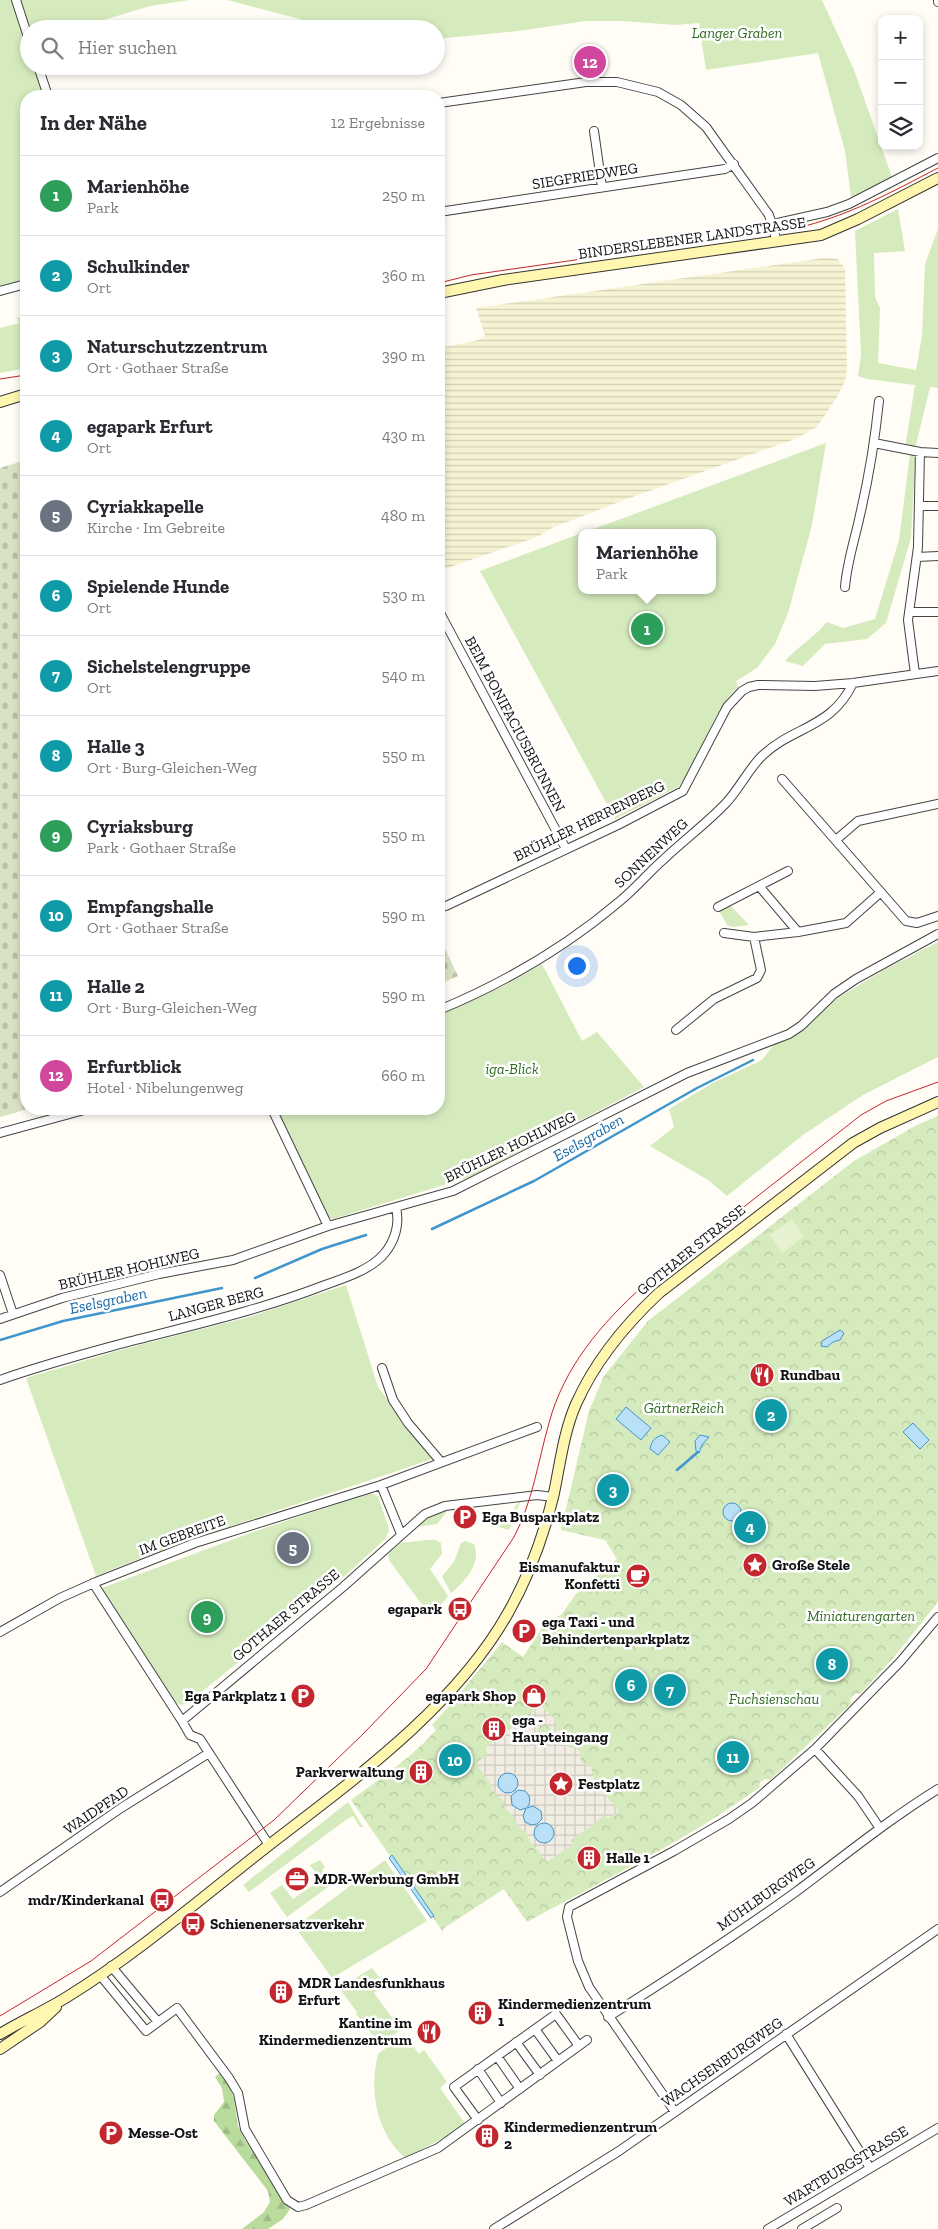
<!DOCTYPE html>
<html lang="de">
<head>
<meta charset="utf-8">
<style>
  :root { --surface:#fff; --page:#f2f2f3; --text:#2b2b33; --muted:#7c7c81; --line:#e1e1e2; --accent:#c4262e }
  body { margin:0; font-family:"Zilla Slab",serif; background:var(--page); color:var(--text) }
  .controls { position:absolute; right:15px; top:15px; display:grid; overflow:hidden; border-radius:10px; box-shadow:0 2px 8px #0003 }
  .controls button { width:45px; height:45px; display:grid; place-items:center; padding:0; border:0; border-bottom:1px solid var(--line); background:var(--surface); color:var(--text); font:25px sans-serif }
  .you { position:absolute; left:576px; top:965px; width:18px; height:18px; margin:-12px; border:4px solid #fff; border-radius:50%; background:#1a73e8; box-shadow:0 0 0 8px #1a73e833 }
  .badge { display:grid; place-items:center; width:32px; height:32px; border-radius:50%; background:var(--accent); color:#fff; font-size:16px; font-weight:700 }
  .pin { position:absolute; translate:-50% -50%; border:2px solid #fff; box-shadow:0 1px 5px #0006 }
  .popup { position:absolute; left:578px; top:529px; width:138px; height:65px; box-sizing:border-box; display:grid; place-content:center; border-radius:10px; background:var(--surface); filter:drop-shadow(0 1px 4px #0005); font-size:16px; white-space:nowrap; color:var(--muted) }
  .popup b { font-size:19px; color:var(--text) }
  .popup::after { content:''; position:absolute; left:50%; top:100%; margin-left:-10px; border:10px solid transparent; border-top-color:var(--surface) }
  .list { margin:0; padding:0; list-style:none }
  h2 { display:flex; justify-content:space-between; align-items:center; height:65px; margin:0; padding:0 20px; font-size:21px }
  h2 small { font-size:16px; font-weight:400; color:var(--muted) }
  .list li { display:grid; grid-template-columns:32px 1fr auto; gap:15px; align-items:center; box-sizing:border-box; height:80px; padding:0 20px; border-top:1px solid var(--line) }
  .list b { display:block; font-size:19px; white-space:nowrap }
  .list p { margin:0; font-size:16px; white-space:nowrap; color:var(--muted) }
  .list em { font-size:16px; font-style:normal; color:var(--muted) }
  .icon { flex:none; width:28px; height:28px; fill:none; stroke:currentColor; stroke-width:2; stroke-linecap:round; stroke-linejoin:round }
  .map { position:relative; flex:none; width:938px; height:2229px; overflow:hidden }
  .search { position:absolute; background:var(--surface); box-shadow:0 2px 8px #0003; left:20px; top:20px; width:425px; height:55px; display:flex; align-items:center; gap:12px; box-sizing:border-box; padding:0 18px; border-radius:28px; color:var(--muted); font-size:19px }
  .panel { position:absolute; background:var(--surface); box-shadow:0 2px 8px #0003; left:20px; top:90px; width:425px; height:1025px; border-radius:20px }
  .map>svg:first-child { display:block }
  .farmland { fill:url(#farmland-rules) }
  .grass { fill:#d5ebbd }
  .forest { fill:url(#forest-firs) }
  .cemetery { fill:url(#cemetery-stones) }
  .park { fill:url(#park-crowns) }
  .pitch { fill:#e6f2cf }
  .plaza { fill:url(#plaza-grid); fill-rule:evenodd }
  .water { fill:#b9e0f7; stroke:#3f96cf }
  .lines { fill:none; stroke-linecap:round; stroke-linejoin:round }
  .stream { stroke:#3f96cf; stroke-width:2.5 }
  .street-casing { stroke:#444; stroke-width:10 }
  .secondary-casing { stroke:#333; stroke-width:12 }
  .street { stroke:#fff; stroke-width:8 }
  .secondary { stroke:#fff6b0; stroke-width:10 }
  .tram { stroke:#c4262e; stroke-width:1 }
  .labels { text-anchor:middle; stroke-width:5; stroke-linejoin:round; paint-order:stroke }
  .park-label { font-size:15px; font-style:italic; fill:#2f6b1f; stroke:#fff }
  .street-label { font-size:15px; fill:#111; stroke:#fff }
  .poi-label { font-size:15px; font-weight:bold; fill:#111; stroke:#fff; text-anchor:start }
  .water-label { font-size:16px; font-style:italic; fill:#1768a6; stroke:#fff }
</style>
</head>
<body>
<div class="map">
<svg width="938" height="2229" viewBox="0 0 938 2229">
  <defs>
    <pattern id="farmland-rules" width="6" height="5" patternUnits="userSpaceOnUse" patternTransform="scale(1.25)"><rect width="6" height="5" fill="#f6f3d4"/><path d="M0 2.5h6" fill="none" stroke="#d2cfb5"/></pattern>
    <pattern id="forest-firs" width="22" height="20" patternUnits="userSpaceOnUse" patternTransform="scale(1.25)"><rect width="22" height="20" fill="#b9dc9c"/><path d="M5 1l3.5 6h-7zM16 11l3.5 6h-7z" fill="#9ebc85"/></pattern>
    <pattern id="cemetery-stones" width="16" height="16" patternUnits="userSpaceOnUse" patternTransform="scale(1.25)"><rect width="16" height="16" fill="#d9e3c4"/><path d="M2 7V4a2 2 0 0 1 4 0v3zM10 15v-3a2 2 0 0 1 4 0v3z" fill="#b9c2a7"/></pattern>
    <pattern id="park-crowns" width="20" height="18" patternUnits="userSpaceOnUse" patternTransform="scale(1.25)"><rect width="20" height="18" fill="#d5ebbd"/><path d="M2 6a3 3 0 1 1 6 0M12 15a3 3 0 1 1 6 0" fill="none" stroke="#b6c8a1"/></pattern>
    <pattern id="plaza-grid" width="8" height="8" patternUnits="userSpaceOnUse" patternTransform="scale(1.25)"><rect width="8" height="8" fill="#f1ede2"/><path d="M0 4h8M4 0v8" fill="none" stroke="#cecac1"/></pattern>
  </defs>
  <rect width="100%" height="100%" fill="#fffdf5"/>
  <path class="farmland" d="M824 258 838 259 845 269 847 369 845 381 837 397 817 427 795 439 624 500 554 527 537 537 439 571V348L479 340 485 336 476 308Z"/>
  <path class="grass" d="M0 0H12L29 49V66H34L44 96H26V280L0 287Z
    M20 0H189L150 6 74 29H29Z
    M227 0H822L854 70 892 177 851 197 845 151 818 53 706 70 699 23 675 25 622 21H585L519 31 436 39V29H330L296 18Z
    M898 209 905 251 874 253 875 297 880 308 878 363 916 370 922 336 925 264 938 229V388L930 387 916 445 911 538 886 623 867 639 825 644 803 666 785 661C798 646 815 637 827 622L843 628 875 619 899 540 910 454H904L915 385 867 379 858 376 861 355 855 231Z
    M17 317 23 318 25 322 20 324 26 350V368L0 373V328L19 323Z
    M826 443 812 525 788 613 775 644 757 668 736 681 738 687 730 695 716 716 686 776 678 787 615 819 480 571 582 533V590H712V533H583Z
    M731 906 749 925 733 927 727 925 719 911Z
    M938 942V1057L863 1095 803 1135 727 1196 708 1180 650 1146 674 1127 669 1109 713 1083 762 1060 774 1044 804 1029 821 1011 838 998 882 971Z
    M542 964 582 1041 597 1032 644 1087 473 1176 333 1219 327 1216 275 1109H439V1014L503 986Z
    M346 1285 378 1387 432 1459C320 1498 206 1531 96 1576L26 1378 120 1350 249 1317Z
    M370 1493 378 1496 388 1526 389 1531 384 1540 348 1573 188 1703 181 1705 175 1702 102 1588 253 1532Z
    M521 1500 509 1530 499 1527 518 1503Z
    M449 1509 437 1524 416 1527 435 1513Z
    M427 1540H436L441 1543 442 1554 430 1569 448 1596 431 1617 389 1560 388 1554 401 1543Z
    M465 1541 474 1544C482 1563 465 1582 451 1593L442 1576 454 1562 461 1543Z
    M348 1802 363 1827H360L353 1816 347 1819 249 1892 243 1885Z
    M320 1860 325 1867 322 1870 326 1875 329 1873 335 1882 287 1917 270 1893 282 1885 293 1899 321 1880 310 1865Z
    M385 1860 427 1921 332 1978 295 1927Z
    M372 1968 385 1985 374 1993 401 2030 382 2041 375 2038 356 2014 357 2012 339 1988Z
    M404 2034 419 2054 424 2050 447 2082 440 2088 466 2125 451 2134 405 2158C376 2132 369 2091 378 2054Z"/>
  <path class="forest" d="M220 2073 230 2087 234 2099 238 2126 245 2140 290 2209 283 2219 268 2229H242L264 2212 270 2202 268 2191 214 2121V2115L224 2102 222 2088 215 2077Z"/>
  <path class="cemetery" d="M26 460V1109H28L0 1117V468Z
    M439 936 458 976 439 984Z"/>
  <path class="park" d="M938 1116V1602L894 1657 861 1693 855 1694 850 1699 851 1704 770 1780 765 1779 759 1783 760 1787C687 1840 606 1879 527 1922L504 1889 444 1928 443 1932 351 1800C381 1778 411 1758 436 1730L432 1725 452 1703 502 1642 523 1657 547 1621 561 1615 576 1594 617 1559 605 1540 561 1530 589 1411 604 1376 648 1321 854 1161 915 1126Z"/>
  <path class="pitch" d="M792 1219 804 1237 782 1253 769 1235Z"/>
  <path class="plaza" d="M541 1706 555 1719 556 1730 567 1735 569 1747 577 1749 580 1752 581 1762 591 1767 594 1779 604 1784 605 1795 619 1811 608 1819 605 1815 588 1828 571 1840 573 1844 547 1862 531 1842 527 1834 518 1826 514 1817 506 1809 503 1800 494 1793 490 1783 476 1763 488 1754 485 1748ZM545 1724 551 1728 552 1733 549 1737 544 1739 539 1737 537 1730 539 1726ZM513 1774 518 1779 507 1793 504 1792 498 1785V1779ZM522 1790 528 1793 523 1809 520 1810 511 1802 510 1799 511 1796ZM533 1806 534 1825H531L524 1819 527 1808ZM548 1823 553 1827 535 1836 537 1826Z"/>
  <path class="water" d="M840 1330 844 1333 840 1340 833 1342 827 1347 821 1346 822 1341Z
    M626 1407 651 1428 641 1440 616 1419Z
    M913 1423 929 1440 920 1449 903 1432Z
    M662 1435 670 1442 658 1455 650 1449C652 1440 654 1438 662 1435Z
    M700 1435 709 1437 702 1445 699 1453 696 1451 695 1441Z
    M723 1512a9 9 0 1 1 18 0a9 9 0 1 1-18 0Z
    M498 1783a10 10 0 1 1 20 0a10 10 0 1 1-20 0Z
    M518 1790 525 1791C531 1796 531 1802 527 1808L533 1806 541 1811 542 1819 537 1824 531 1825 525 1822 523 1816 526 1808 520 1810 512 1805 511 1796Z
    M534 1833a10 10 0 1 1 20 0a10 10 0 1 1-20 0Z
    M392 1855 434 1916 431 1918 389 1858Z"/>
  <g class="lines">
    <path class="stream" d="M432 1229 534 1181 697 1088 753 1060
      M255 1278 322 1249 366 1235
      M0 1340 63 1321 222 1288
      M677 1470 698 1452"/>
    <defs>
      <path id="street" d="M16 0 29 40
        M938 0V2
        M38 66 48 96
        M439 103 586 82H617L658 92 681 105 706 127 769 215 777 242
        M594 131 602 187
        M439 212 725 169 734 164
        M773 224 827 212 849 204 938 158
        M0 291 26 284
        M874 443 920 452 938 453
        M919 506H938
        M917 557 938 556
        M845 587C847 562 855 539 860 515 869 477 875 439 879 401
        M439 611 566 849
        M909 612H938
        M915 674 908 620 918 547 920 452
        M782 779 906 921 917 923 938 916
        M836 840 858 821 938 804
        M759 886 798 932
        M439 907 446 906 618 825 683 791 727 707 742 691 749 687 758 685 815 686 853 683 938 671
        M718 907 788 871
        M724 933 754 937 798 932 846 923 881 892
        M439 1010C504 983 567 946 620 901 636 888 649 872 664 859 684 840 707 823 726 803 740 788 749 768 763 755 794 726 832 728 853 683
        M676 1030 714 999 757 978 761 970 754 937
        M272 1109 328 1226
        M0 1133 88 1109
        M0 1275 13 1314
        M0 1319 62 1298 159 1274 233 1260 328 1226 453 1191 687 1073 789 1034 801 1026 834 994 856 979 938 934
        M382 1368 393 1400 408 1423 441 1462
        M0 1380C39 1366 80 1355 120 1344 189 1326 258 1311 325 1285 345 1278 370 1270 384 1254 395 1241 400 1224 396 1208
        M381 1485 401 1534
        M93 1583 182 1721
        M0 1632 60 1598 96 1582 195 1543 381 1485 537 1427
        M815 1749 858 1796 879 1827
        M269 1845 200 1739 190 1735 182 1721 343 1587 425 1514 445 1506 537 1495 553 1497
        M0 1892 121 1808 209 1753
        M111 1966 158 2022
        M100 1975 146 2031 177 2008 229 2078 238 2093 245 2129 287 2200 298 2207 306 2205 438 2148 587 2040
        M608 2017C672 1977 736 1935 797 1891 844 1856 888 1820 938 1789
        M535 2029 558 2061
        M786 2034 870 2168
        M516 2042 540 2075
        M497 2056 520 2089
        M478 2069 501 2103
        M675 2112 589 1987 578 1961 567 1917 569 1907 674 1851 729 1819 752 1803 815 1749 900 1662 938 1617
        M478 2120 454 2087 556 2014 579 2046
        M494 2229 619 2151 938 1929
        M768 2229 938 2128
        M802 2229 837 2208"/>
      <path id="secondary" d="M439 293 503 280 821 235 858 219 938 178
        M0 402 26 394
        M0 2034C22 2021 46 2010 67 1997 140 1952 206 1894 273 1842 356 1778 456 1706 508 1613 529 1576 544 1535 554 1493 560 1464 564 1431 576 1404 595 1361 626 1324 659 1293L853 1143 880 1128 938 1102
        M0 2049 40 2022 56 2007"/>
    </defs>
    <use href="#street" class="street-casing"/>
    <use href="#secondary" class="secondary-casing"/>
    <use href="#street" class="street"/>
    <use href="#secondary" class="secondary"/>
    <path class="tram" d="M439 283 471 275 797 228C848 216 892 192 938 168
      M0 379 26 375
      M0 2016 91 1961 274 1820 363 1734 426 1669 514 1537C533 1501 538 1461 549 1423 564 1367 601 1324 643 1286L861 1115 886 1101 938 1082"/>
  </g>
  <defs>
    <symbol id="restaurant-disc" viewBox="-11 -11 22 22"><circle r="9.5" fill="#c4262e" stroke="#fff"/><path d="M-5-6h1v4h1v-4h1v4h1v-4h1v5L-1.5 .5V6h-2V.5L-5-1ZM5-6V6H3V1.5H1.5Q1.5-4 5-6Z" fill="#fff"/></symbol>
    <symbol id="parking-disc" viewBox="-11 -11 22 22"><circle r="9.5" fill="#c4262e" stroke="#fff"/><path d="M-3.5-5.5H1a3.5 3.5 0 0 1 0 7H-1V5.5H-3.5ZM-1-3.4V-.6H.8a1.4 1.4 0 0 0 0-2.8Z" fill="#fff"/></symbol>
    <symbol id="sight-disc" viewBox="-11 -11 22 22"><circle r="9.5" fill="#c4262e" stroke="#fff"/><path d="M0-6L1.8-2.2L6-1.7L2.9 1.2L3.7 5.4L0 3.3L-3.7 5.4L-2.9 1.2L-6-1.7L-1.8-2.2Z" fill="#fff"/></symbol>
    <symbol id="cafe-disc" viewBox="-11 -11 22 22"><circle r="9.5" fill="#c4262e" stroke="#fff"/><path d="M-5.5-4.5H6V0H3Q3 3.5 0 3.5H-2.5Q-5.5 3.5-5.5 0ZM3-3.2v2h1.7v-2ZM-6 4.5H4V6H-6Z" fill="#fff"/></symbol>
    <symbol id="bus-disc" viewBox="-11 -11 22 22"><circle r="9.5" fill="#c4262e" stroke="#fff"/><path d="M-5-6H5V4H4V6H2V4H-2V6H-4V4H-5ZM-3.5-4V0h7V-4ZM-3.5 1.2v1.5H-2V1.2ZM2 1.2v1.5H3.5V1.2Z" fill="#fff"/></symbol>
    <symbol id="shop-disc" viewBox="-11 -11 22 22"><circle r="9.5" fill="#c4262e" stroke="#fff"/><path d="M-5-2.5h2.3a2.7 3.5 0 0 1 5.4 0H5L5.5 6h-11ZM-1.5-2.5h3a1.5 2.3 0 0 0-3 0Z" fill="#fff"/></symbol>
    <symbol id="building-disc" viewBox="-11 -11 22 22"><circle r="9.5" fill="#c4262e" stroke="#fff"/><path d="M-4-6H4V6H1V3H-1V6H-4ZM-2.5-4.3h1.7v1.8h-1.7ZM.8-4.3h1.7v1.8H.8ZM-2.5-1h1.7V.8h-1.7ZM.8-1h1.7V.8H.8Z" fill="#fff"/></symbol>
    <symbol id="office-disc" viewBox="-11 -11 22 22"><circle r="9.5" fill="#c4262e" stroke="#fff"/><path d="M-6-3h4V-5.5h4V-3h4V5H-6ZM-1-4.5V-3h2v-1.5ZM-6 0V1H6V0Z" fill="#fff"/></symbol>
  </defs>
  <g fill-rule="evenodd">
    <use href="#restaurant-disc" x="748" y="1361" width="28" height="28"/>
    <use href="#parking-disc" x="451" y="1503" width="28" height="28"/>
    <use href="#sight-disc" x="741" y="1551" width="28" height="28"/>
    <use href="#cafe-disc" x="624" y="1562" width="28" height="28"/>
    <use href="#bus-disc" x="446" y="1595" width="28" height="28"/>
    <use href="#parking-disc" x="510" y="1617" width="28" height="28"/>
    <use href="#parking-disc" x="289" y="1682" width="28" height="28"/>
    <use href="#shop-disc" x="520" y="1682" width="28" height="28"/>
    <use href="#building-disc" x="480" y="1715" width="28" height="28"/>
    <use href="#building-disc" x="407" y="1758" width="28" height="28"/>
    <use href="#sight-disc" x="547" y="1770" width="28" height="28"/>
    <use href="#building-disc" x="575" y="1844" width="28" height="28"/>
    <use href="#office-disc" x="283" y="1865" width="28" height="28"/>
    <use href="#bus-disc" x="148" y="1886" width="28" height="28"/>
    <use href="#bus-disc" x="179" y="1910" width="28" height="28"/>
    <use href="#building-disc" x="267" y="1978" width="28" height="28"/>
    <use href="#building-disc" x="466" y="1999" width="28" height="28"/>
    <use href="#restaurant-disc" x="415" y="2018" width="28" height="28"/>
    <use href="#parking-disc" x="97" y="2119" width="28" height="28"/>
    <use href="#building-disc" x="473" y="2122" width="28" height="28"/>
  </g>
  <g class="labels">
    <g class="park-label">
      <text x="737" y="38">Langer Graben</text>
      <text x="512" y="1074">iga-Blick</text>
      <text x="684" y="1413">GärtnerReich</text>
      <text x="861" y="1621">Miniaturengarten</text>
      <text x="774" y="1704">Fuchsienschau</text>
    </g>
    <g class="street-label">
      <text transform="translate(585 176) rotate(-9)" y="5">SIEGFRIEDWEG</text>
      <text transform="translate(692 238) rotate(-8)" y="5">BINDERSLEBENER LANDSTRASSE</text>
      <text transform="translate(515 724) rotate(62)" y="5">BEIM BONIFACIUSBRUNNEN</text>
      <text transform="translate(589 821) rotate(-26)" y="5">BRÜHLER HERRENBERG</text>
      <text transform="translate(651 853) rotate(-43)" y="5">SONNENWEG</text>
      <text transform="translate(510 1147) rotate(-26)" y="5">BRÜHLER HOHLWEG</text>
      <text transform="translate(691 1250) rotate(-39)" y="5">GOTHAER STRASSE</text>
      <text transform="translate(129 1269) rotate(-13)" y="5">BRÜHLER HOHLWEG</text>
      <text transform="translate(216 1304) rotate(-15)" y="5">LANGER BERG</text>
      <text transform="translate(182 1535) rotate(-20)" y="5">IM GEBREITE</text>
      <text transform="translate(286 1615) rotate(-40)" y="5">GOTHAER STRASSE</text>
      <text transform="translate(96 1810) rotate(-34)" y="5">WAIDPFAD</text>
      <text transform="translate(766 1894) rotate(-35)" y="5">MÜHLBURGWEG</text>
      <text transform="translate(722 2062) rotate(-35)" y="5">WACHSENBURGWEG</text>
      <text transform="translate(846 2166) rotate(-31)" y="5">WARTBURGSTRASSE</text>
    </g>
    <g class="poi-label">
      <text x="780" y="1380">Rundbau</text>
      <text x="482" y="1522">Ega Busparkplatz</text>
      <text x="772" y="1570">Große Stele</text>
      <text x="620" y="1572" text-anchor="end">Eismanufaktur<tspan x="620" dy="17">Konfetti</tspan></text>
      <text x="442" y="1614" text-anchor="end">egapark</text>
      <text x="542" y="1627">ega Taxi - und<tspan x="542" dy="17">Behindertenparkplatz</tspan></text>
      <text x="286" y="1701" text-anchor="end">Ega Parkplatz 1</text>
      <text x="516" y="1701" text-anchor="end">egapark Shop</text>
      <text x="512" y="1725">ega -<tspan x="512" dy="17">Haupteingang</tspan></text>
      <text x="404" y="1777" text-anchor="end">Parkverwaltung</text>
      <text x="578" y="1789">Festplatz</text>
      <text x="606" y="1863">Halle 1</text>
      <text x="314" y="1884">MDR-Werbung GmbH</text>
      <text x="144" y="1905" text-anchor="end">mdr/Kinderkanal</text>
      <text x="210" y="1929">Schienenersatzverkehr</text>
      <text x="298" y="1988">MDR Landesfunkhaus<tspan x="298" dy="17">Erfurt</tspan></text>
      <text x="498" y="2009">Kindermedienzentrum<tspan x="498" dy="17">1</tspan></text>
      <text x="412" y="2028" text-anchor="end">Kantine im<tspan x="412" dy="17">Kindermedienzentrum</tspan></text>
      <text x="504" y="2132">Kindermedienzentrum<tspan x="504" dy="17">2</tspan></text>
      <text x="128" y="2138">Messe-Ost</text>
    </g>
    <g class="water-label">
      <text transform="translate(588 1137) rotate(-30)" y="6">Eselsgraben</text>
      <text transform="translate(108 1300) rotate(-12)" y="6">Eselsgraben</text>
    </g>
  </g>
</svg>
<div class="controls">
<button>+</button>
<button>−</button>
<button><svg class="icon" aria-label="layers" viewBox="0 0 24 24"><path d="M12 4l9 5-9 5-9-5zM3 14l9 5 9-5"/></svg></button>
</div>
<div class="you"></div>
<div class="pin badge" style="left:647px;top:629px;background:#2e9e5b">1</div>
<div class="popup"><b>Marienhöhe</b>Park</div>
<div class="pin badge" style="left:771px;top:1415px;background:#0f9aa8">2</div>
<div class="pin badge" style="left:613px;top:1490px;background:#0f9aa8">3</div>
<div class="pin badge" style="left:750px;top:1527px;background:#0f9aa8">4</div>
<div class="pin badge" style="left:293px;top:1548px;background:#6b7280">5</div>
<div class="pin badge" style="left:631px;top:1685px;background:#0f9aa8">6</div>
<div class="pin badge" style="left:670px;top:1690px;background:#0f9aa8">7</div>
<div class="pin badge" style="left:832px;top:1664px;background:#0f9aa8">8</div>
<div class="pin badge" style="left:207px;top:1617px;background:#2e9e5b">9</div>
<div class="pin badge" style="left:455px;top:1760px;background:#0f9aa8">10</div>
<div class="pin badge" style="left:733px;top:1757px;background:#0f9aa8">11</div>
<div class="pin badge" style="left:590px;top:62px;background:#d1479c">12</div>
<div class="search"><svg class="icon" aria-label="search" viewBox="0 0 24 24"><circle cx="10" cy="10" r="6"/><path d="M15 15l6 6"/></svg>Hier suchen</div>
<section class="panel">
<h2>In der Nähe<small>12 Ergebnisse</small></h2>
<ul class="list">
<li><span class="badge" style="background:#2e9e5b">1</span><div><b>Marienhöhe</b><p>Park</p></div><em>250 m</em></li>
<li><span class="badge" style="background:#0f9aa8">2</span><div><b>Schulkinder</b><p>Ort</p></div><em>360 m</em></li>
<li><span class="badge" style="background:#0f9aa8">3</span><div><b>Naturschutzzentrum</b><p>Ort · Gothaer Straße</p></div><em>390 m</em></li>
<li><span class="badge" style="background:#0f9aa8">4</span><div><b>egapark Erfurt</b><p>Ort</p></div><em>430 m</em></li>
<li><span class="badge" style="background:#6b7280">5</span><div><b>Cyriakkapelle</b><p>Kirche · Im Gebreite</p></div><em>480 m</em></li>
<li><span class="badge" style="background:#0f9aa8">6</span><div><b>Spielende Hunde</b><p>Ort</p></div><em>530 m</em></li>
<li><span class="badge" style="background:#0f9aa8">7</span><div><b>Sichelstelengruppe</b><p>Ort</p></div><em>540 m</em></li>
<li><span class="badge" style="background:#0f9aa8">8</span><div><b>Halle 3</b><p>Ort · Burg-Gleichen-Weg</p></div><em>550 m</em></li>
<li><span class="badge" style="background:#2e9e5b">9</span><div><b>Cyriaksburg</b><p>Park · Gothaer Straße</p></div><em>550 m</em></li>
<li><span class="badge" style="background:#0f9aa8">10</span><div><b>Empfangshalle</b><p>Ort · Gothaer Straße</p></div><em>590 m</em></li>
<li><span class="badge" style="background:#0f9aa8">11</span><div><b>Halle 2</b><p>Ort · Burg-Gleichen-Weg</p></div><em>590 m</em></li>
<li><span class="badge" style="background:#d1479c">12</span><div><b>Erfurtblick</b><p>Hotel · Nibelungenweg</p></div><em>660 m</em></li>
</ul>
</section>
</div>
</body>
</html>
